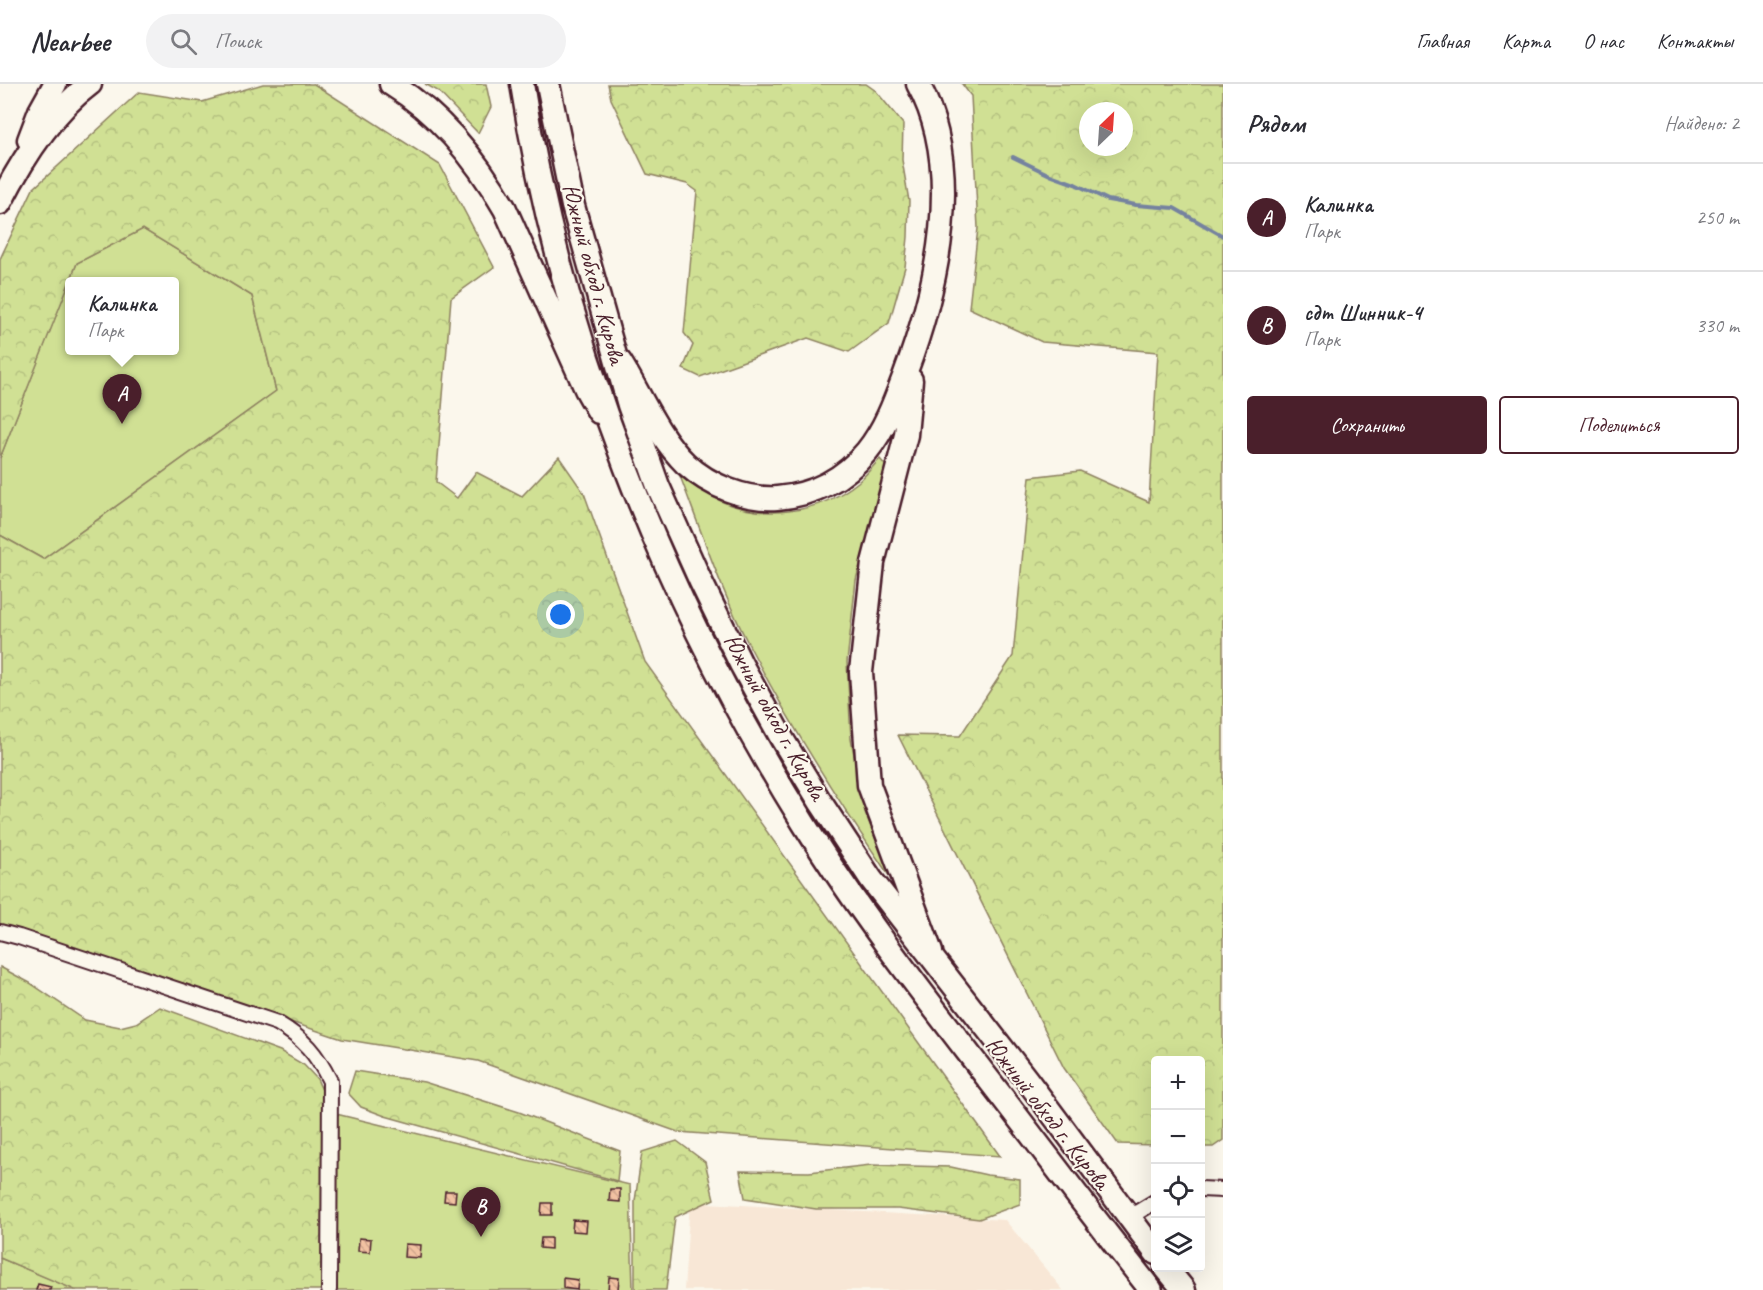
<!DOCTYPE html>
<html lang="ru">
<head>
<meta charset="utf-8">
<style>
  :root { --surface:#fff; --page:#f2f2f3; --text:#2b2b33; --muted:#7c7c81; --line:#e1e1e2; --accent:#4a1f2b }
  body { margin:0; font-family:Caveat,sans-serif; background:var(--page); color:var(--text) }
  .controls { position:absolute; right:18px; bottom:18px; display:grid; overflow:hidden; border-radius:6px; box-shadow:0 6px 24px #0002 }
  .controls button { width:54px; height:54px; display:grid; place-items:center; padding:0; border:0; border-bottom:2px solid var(--line); background:var(--surface); color:var(--text); font:30px sans-serif }
  .compass { position:absolute; left:1079px; top:18px; width:54px; height:54px; border-radius:50%; background:var(--surface); box-shadow:0 6px 24px #0002; rotate:25deg }
  .you { position:absolute; left:561px; top:531px; width:21px; height:21px; margin:-15px; border:4px solid #fff; border-radius:50%; background:#1a73e8; box-shadow:0 0 0 9px #1a73e833 }
  .badge { display:grid; place-items:center; width:39px; height:39px; border-radius:50%; background:var(--accent); color:#fff; font-size:20px; font-weight:700 }
  .pin { position:absolute; translate:-50% -50px; filter:drop-shadow(0 2px 3px #0008) }
  .pin::after { content:''; position:absolute; top:32px; width:21px; height:18px; background:inherit; clip-path:polygon(0 0,100% 0,50% 100%) }
  .popup { position:absolute; left:65px; top:193px; width:114px; height:78px; box-sizing:border-box; display:grid; place-content:center; border-radius:6px; background:var(--surface); filter:drop-shadow(0 2px 4px #0005); font-size:20px; white-space:nowrap; color:var(--muted) }
  .popup b { font-size:22px; color:var(--text) }
  .popup::after { content:''; position:absolute; left:50%; top:100%; margin-left:-12px; border:12px solid transparent; border-top-color:var(--surface) }
  .list { margin:0; padding:0; list-style:none }
  h2 { display:flex; justify-content:space-between; align-items:center; height:78px; margin:0; padding:0 24px; font-size:26px }
  h2 small { font-size:20px; font-weight:400; color:var(--muted) }
  .list li { display:grid; grid-template-columns:39px 1fr auto; gap:18px; align-items:center; box-sizing:border-box; height:108px; padding:0 24px; border-top:2px solid var(--line) }
  .list b { display:block; font-size:22px; white-space:nowrap }
  .list p { margin:0; font-size:20px; white-space:nowrap; color:var(--muted) }
  .list em { font-size:20px; font-style:normal; color:var(--muted) }
  .actions { display:flex; gap:12px; padding:18px 24px }
  .actions a { flex:1; padding:14px 0; border:2px solid var(--accent); border-radius:6px; text-align:center; font-size:21px; color:var(--accent) }
  .actions .main { background:var(--accent); color:#fff }
  .icon { flex:none; width:33px; height:33px; fill:none; stroke:currentColor; stroke-width:2; stroke-linecap:round; stroke-linejoin:round }
  .map { position:relative; flex:none; width:1223px; height:1206px; overflow:hidden }
  header { display:flex; align-items:center; gap:36px; box-sizing:border-box; height:84px; padding:0 30px; background:var(--surface); border-bottom:2px solid var(--line) }
  header strong { font-size:28px }
  nav { display:flex; gap:33px; margin-inline-start:auto; font-size:21px }
  .search { width:420px; height:54px; background:var(--page); display:flex; align-items:center; gap:15px; box-sizing:border-box; padding:0 21px; border-radius:33px; color:var(--muted); font-size:22px }
  main { display:flex }
  aside { flex:1; background:var(--surface) }
  .map>svg:first-child { display:block }
  .built { fill:#f8e7d6 }
  .green { fill:#d0e094; stroke:#8d8060; stroke-width:1.5 }
  .forest { fill:url(#forest-crowns); stroke:#8d8060; stroke-width:1.5; fill-rule:evenodd }
  .lines { fill:none; stroke-linecap:round; stroke-linejoin:round }
  .stream { stroke:#74829f; stroke-width:4 }
  .building { fill:url(#building-back-hatch); stroke:#4a1f2b; stroke-width:1.5 }
  .minor-casing { stroke:#4a1f2b; stroke-width:18 }
  .primary-casing { stroke:#4a1f2b; stroke-width:27 }
  .trunk-casing { stroke:#4a1f2b; stroke-width:27 }
  .minor { stroke:#fbf7ec; stroke-width:14 }
  .primary { stroke:#fbf7ec; stroke-width:22 }
  .trunk { stroke:#fbf7ec; stroke-width:22 }
  .labels { text-anchor:middle; stroke-width:4.5; stroke-linejoin:round; paint-order:stroke }
  .street-label { font-size:24px; fill:#4a1f2b; stroke:#fbf7ec }
</style>
</head>
<body>
<header>
<strong>Nearbee</strong>
<div class="search"><svg class="icon" aria-label="search" viewBox="0 0 24 24"><circle cx="10" cy="10" r="6"/><path d="M15 15l6 6"/></svg>Поиск</div>
<nav><a>Главная</a><a>Карта</a><a>О нас</a><a>Контакты</a></nav>
</header>
<main>
<div class="map">
<svg width="1223" height="1206" viewBox="0 0 1223 1206">
  <defs>
    <pattern id="forest-crowns" width="20" height="18" patternUnits="userSpaceOnUse" patternTransform="scale(1.5)"><rect width="20" height="18" fill="#d0e094"/><path d="M2 6a3 3 0 1 1 6 0M12 15a3 3 0 1 1 6 0" fill="none" stroke="#b4c080"/></pattern>
    <pattern id="building-back-hatch" width="6" height="6" patternUnits="userSpaceOnUse" patternTransform="scale(1.5)"><rect width="6" height="6" fill="#f2c2a2"/><path d="M-1 5l2 2M0 0l6 6M5-1l2 2" fill="none" stroke="#d1a68c"/></pattern>
  </defs>
  <rect width="100%" height="100%" fill="#fbf7ec"/>
  <filter id="ink" filterUnits="userSpaceOnUse"><feTurbulence type="fractalNoise" baseFrequency=".0167" numOctaves="2"/><feDisplacementMap in="SourceGraphic" scale="12" xChannelSelector="R" yChannelSelector="G"/><feConvolveMatrix kernelMatrix="1 2 1 2 8 2 1 2 1" color-interpolation-filters="sRGB"/></filter>
  <g filter="url(#ink)">
    <path class="built" d="M690 1118 1005 1136 1063 1206H684Z"/>
    <path class="green" d="M143 145 252 212 276 307 43 475 0 451V374L69 198 70 266H174V198H70L77 179Z
      M880 375 886 382 856 496 847 578 851 655 865 728 892 796C840 720 791 643 749 561 722 509 701 447 680 392 692 399 703 407 715 414 760 438 819 430 858 398 866 391 873 382 880 375Z
      M332 1029 630 1101 633 1206H330Z
      M0 1174 72 1204 75 1206H0Z"/>
    <path class="forest" d="M263 0H314L440 81 494 183 451 214 436 398 457 414 476 388 522 412 559 373 584 409 645 578 1000 1072 678 1048 478 977 342 955 138 887 0 844V451L43 475 276 307 252 212 143 145 77 179 0 374V175L33 105 139 8 202 18Z
      M425 0H486L491 23 478 49 438 7Z
      M608 0H866L876 7 903 40 902 76 909 117 908 153 905 183 889 239 849 268 808 254 700 293 683 285 693 261 684 249 697 107 687 100 647 90 611 15Z
      M962 0H1223V1056L1213 1063H1201L1200 976H1156L1155 1061 1118 1060 1064 984 898 651 960 652 1013 572 1030 393 1080 387 1149 418 1158 268 1042 258 969 224 978 144 971 12ZM1088 27H1124V63H1088Z
      M0 883 30 899 85 936 120 943 136 939 160 923 280 967 304 981 317 995 325 1013V1206H75L0 1174Z
      M355 987 424 998 519 1028 620 1067 617 1097 385 1032 361 1023 348 1009Z
      M677 1057 705 1078 714 1115 675 1133 666 1206H635V1117L642 1068Z
      M871 1081 951 1083 987 1091 1020 1095V1120L979 1135 898 1125H816L745 1114 740 1087 809 1088Z"/>
    <g class="lines">
      <path class="stream" d="M1013 73 1050 91 1075 100 1108 116 1136 121 1174 124 1223 152"/>
    </g>
    <path class="building" d="M610 1105H620V1118L609 1117Z
      M445 1107H456L455 1118 444 1117Z
      M542 1119H552V1131H541Z
      M573 1136 587 1137 586 1148 572 1147Z
      M359 1154 371 1155 370 1168 358 1167Z
      M541 1154H551V1165L540 1164Z
      M405 1160 421 1161 420 1174 404 1173Z
      M609 1193 619 1194 618 1206H608Z
      M563 1194 578 1196 577 1206 563 1204Z
      M38 1200 51 1203 50 1206H36Z"/>
    <g class="lines">
      <defs>
        <path id="minor" d="M0 848 19 853 277 939C304 955 316 969 330 997L329 1206
          M1200 1105 1223 1106
          M1128 1134 1156 1117"/>
        <path id="primary" d="M391 0C440 30 477 76 505 125L586 305 599 328
          M29 56 40 27 55 0
          M0 119C21 78 52 28 90 0
          M620 278C641 311 657 352 686 380 710 402 745 416 777 414 813 411 844 395 867 367 885 345 895 317 905 290 937 205 965 85 918 0
          M911 296 906 351 873 479 861 588 869 701 931 868"/>
        <path id="trunk" d="M522 0C562 259 665 518 804 740 859 828 923 910 986 992 1041 1063 1095 1136 1151 1206
          M548 0 573 122 629 321 658 402 701 498 741 580 781 653 821 719 871 795 1027 996 1156 1169
          M1166 1184 1184 1206"/>
      </defs>
      <use href="#minor" class="minor-casing"/>
      <use href="#primary" class="primary-casing"/>
      <use href="#trunk" class="trunk-casing"/>
      <use href="#minor" class="minor"/>
      <use href="#primary" class="primary"/>
      <use href="#trunk" class="trunk"/>
    </g>
  </g>
  <g class="labels">
    <g class="street-label">
      <text transform="translate(594 190) rotate(75)" y="8">Южный обход г. Кирова</text>
      <text transform="translate(775 633) rotate(61)" y="8">Южный обход г. Кирова</text>
      <text transform="translate(1048 1029) rotate(52)" y="8">Южный обход г. Кирова</text>
    </g>
  </g>
</svg>
<div class="controls">
<button>+</button>
<button>−</button>
<button><svg class="icon" aria-label="locate" viewBox="0 0 24 24"><circle cx="12" cy="12" r="6"/><path d="M12 2v4M12 18v4M2 12h4M18 12h4"/></svg></button>
<button><svg class="icon" aria-label="layers" viewBox="0 0 24 24"><path d="M12 4l9 5-9 5-9-5zM3 14l9 5 9-5"/></svg></button>
</div>
<svg class="compass" viewBox="-18 -18 36 36"><path d="M0-13l5 13h-10z" fill="#e53935"/><path d="M0 13l5-13h-10z" fill="#7c7c81"/></svg>
<div class="you"></div>
<div class="pin badge" style="left:122px;top:340px">A</div>
<div class="popup"><b>Калинка</b>Парк</div>
<div class="pin badge" style="left:481px;top:1153px">B</div>
</div>
<aside>
<h2>Рядом<small>Найдено: 2</small></h2>
<ul class="list">
<li><span class="badge">A</span><div><b>Калинка</b><p>Парк</p></div><em>250 m</em></li>
<li><span class="badge">B</span><div><b>сдт Шинник-4</b><p>Парк</p></div><em>330 m</em></li>
</ul>
<div class="actions"><a class="main">Сохранить</a><a>Поделиться</a></div>
</aside>
</main>
</body>
</html>
